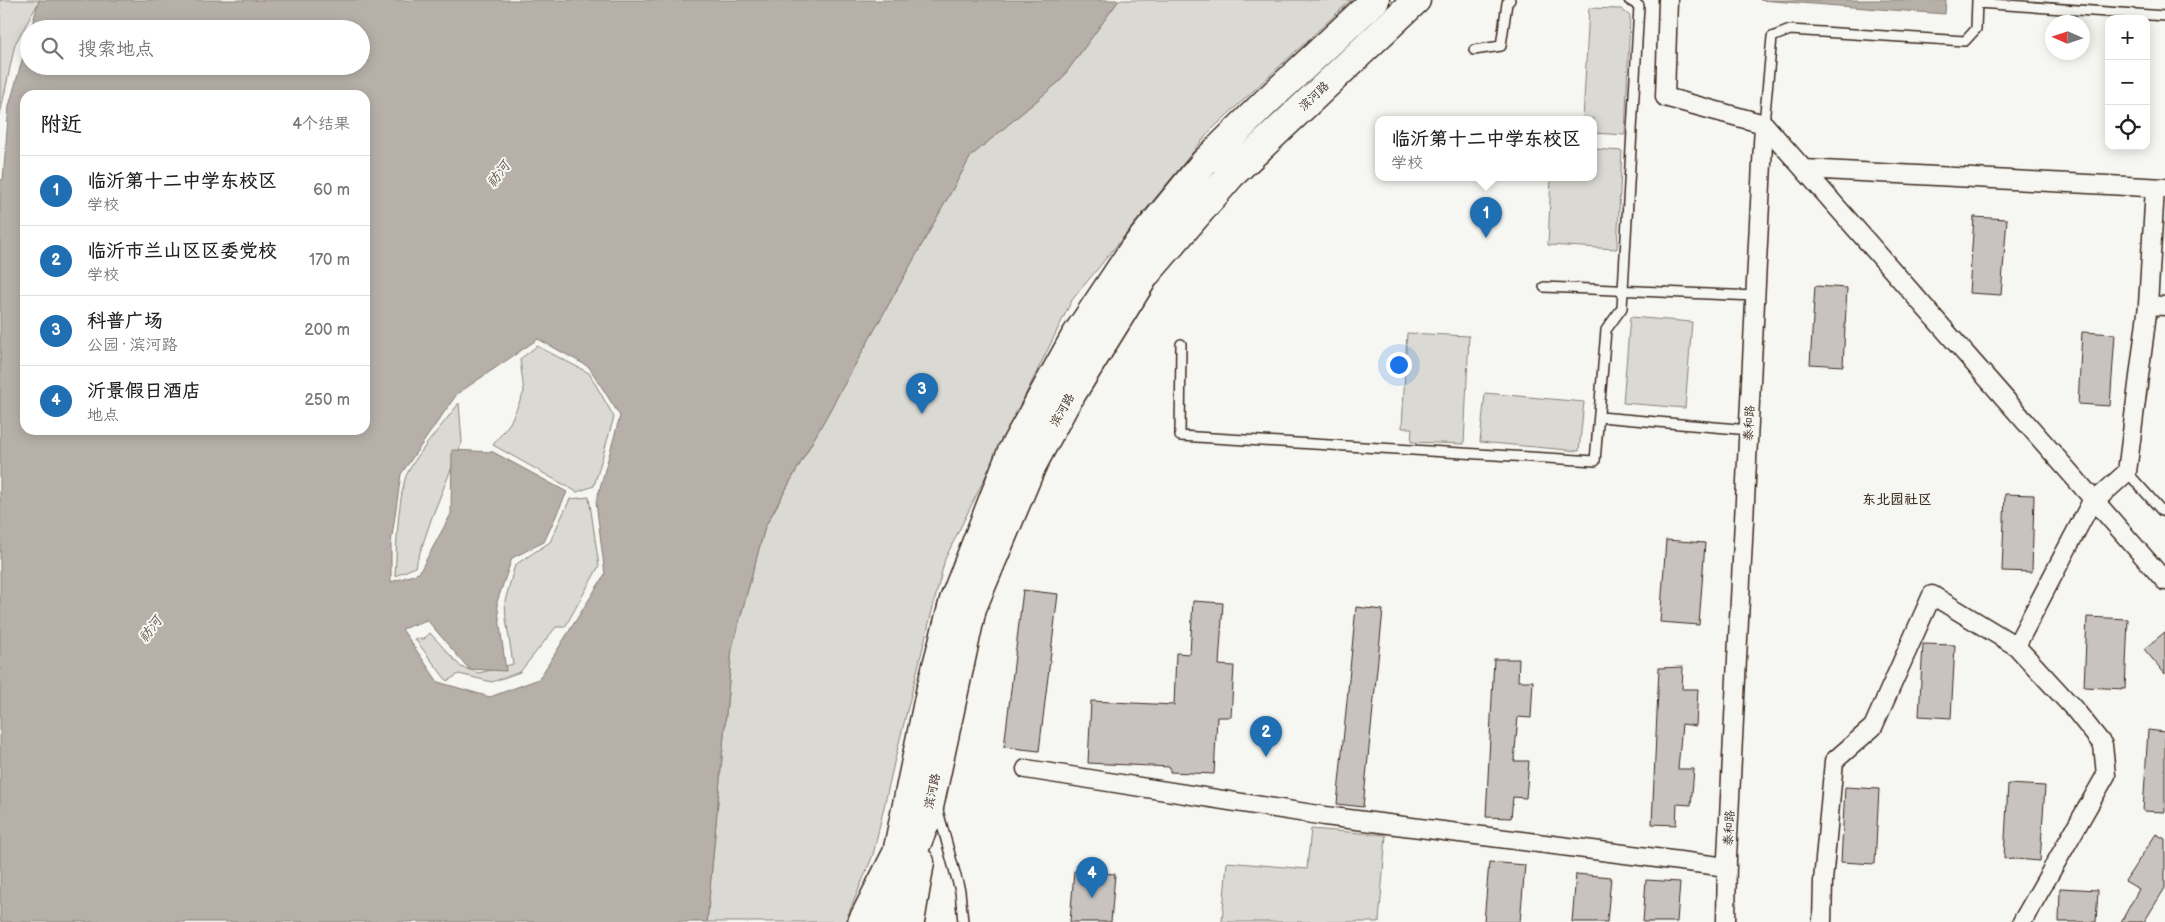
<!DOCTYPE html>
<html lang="zh">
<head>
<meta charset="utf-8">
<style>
  :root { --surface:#fff; --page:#f6f6f6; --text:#222; --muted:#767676; --line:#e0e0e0; --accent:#1f6fb2 }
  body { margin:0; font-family:"Balsamiq Sans","LXGW WenKai TC",sans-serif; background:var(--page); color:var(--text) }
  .controls { position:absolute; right:15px; top:15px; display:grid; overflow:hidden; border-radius:10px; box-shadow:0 2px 12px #0003 }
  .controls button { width:45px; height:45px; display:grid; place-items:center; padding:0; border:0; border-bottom:1px solid var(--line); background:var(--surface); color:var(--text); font:25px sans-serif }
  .compass { position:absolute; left:2045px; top:15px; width:45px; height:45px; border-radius:50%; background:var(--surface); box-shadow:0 2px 12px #0003; rotate:273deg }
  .you { position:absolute; left:1398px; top:364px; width:18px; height:18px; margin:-12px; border:4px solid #fff; border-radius:50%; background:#1a73e8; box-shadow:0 0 0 8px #1a73e833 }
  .badge { display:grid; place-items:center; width:32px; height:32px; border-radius:50%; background:var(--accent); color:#fff; font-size:16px; font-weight:700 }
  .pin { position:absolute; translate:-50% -41px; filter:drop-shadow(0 1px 2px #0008) }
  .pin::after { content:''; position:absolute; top:26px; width:18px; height:15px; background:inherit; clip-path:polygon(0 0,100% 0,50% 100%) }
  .popup { position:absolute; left:1375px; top:116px; width:222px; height:65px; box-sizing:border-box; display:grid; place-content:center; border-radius:10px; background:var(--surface); filter:drop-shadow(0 1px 4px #0005); font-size:16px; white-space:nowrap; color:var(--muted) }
  .popup b { font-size:19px; color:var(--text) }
  .popup::after { content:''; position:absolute; left:50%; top:100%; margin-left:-10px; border:10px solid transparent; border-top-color:var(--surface) }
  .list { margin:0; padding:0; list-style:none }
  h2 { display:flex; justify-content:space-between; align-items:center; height:65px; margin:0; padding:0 20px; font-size:21px }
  h2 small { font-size:16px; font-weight:400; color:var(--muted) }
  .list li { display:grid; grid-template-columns:32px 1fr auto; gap:15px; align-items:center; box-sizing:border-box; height:70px; padding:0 20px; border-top:1px solid var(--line) }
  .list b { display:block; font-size:19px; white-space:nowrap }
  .list p { margin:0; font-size:16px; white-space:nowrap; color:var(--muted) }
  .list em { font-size:16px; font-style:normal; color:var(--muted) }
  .icon { flex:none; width:28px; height:28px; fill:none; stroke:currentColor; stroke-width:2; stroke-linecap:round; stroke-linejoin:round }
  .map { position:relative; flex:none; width:2165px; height:922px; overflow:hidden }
  .search { position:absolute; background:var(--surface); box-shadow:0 2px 12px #0003; left:20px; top:20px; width:350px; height:55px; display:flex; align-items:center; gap:12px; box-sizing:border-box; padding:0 18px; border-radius:28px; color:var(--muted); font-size:19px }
  .panel { position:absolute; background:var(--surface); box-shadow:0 2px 12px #0003; left:20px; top:90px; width:350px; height:345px; border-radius:15px }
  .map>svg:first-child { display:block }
  .green { fill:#dad9d3; stroke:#8a8278 }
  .water { fill:#b6b0a9; stroke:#857a71; fill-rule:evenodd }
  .building { fill:#c8c3be; stroke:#3b2a1e }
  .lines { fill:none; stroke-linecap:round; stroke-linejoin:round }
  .lane-casing { stroke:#3b2a1e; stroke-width:12 }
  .street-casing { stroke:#3b2a1e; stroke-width:21 }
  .primary-casing { stroke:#3b2a1e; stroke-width:31 }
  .lane { stroke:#f6f6f2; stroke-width:9 }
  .street { stroke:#f6f6f2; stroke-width:18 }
  .primary { stroke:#f6f6f2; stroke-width:28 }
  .labels { text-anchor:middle; stroke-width:4; stroke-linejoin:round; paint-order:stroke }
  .street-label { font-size:12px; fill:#3b2a1e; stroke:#f6f6f2 }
  .water-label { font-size:14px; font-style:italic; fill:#605248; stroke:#f6f6f2 }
  .neighbourhood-label { font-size:14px; font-weight:bold; fill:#3b2a1e; stroke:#f6f6f2 }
</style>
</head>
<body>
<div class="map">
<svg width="2165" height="922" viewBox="0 0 2165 922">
  <rect width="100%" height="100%" fill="#f6f6f2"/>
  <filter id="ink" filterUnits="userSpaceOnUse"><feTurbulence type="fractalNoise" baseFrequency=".02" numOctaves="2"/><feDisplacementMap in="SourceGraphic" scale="10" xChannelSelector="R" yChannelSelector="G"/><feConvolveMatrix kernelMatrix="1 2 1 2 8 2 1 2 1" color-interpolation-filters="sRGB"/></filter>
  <g filter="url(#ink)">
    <path class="green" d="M0 0H40L15 44 0 115Z
      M1119 0H1351L1210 131 1072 300 945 559 894 763 873 855 845 922H707L732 648 765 527 971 156 1060 81Z
      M1589 8 1621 9 1630 16 1625 135 1594 133V119H1583Z
      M1594 149 1622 151 1617 249 1548 245 1551 177H1594Z
      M1630 317 1692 322 1685 408 1623 403Z
      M1407 333 1469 336 1464 444 1411 442 1412 428H1402Z
      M537 346 589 373 614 417 594 486 577 492 493 445 510 423 524 392 520 359Z
      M1485 393 1584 402 1579 451 1480 442Z
      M459 403 462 442 432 517 415 567 395 576C397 544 397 510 405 479 411 460 446 421 459 403Z
      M589 497 599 566 565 627H556L520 672 492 682 459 674 447 681 415 639H424L430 633 461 667 479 673 513 664 506 619 505 601 515 565 550 542 570 499Z
      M1311 829 1386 835 1379 922H1222L1227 862 1307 869Z"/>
    <path class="water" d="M39 0H1119L1060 81 971 156 765 527 732 648 707 922H0V180H3L9 106 29 36V66H361V29H31ZM25 95H365V430H25ZM538 339 589 367 620 416 596 502 605 574 539 679 490 697 438 682 402 629 427 620 469 669 506 671 497 602 512 558 544 542 567 492 493 452 452 450 451 514 419 573 391 582V543L401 474 457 394Z
      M1760 0H1946L1945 14Z"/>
    <path class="building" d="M1974 217 2007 219 2001 295 1969 293Z
      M1815 286 1847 288 1843 366 1810 364Z
      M2082 332 2115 334 2110 406 2078 404Z
      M2005 494 2034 495 2032 572 2002 571Z
      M1666 540 1705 543 1699 625 1660 622Z
      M1023 590 1058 594 1039 751 1004 747Z
      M1193 601 1223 603 1219 665 1234 666 1231 717H1217L1214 774 1170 772V767L1088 763 1091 701 1174 705 1176 653 1190 654Z
      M1356 607 1383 610 1363 807 1337 804Z
      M2087 617 2128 619 2125 689 2084 687Z
      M2165 632V674L2144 649Z
      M1923 644 1955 645 1951 718 1919 716Z
      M1494 659H1519L1518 681H1533L1531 718 1518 717 1514 761H1529L1526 798 1513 797 1511 818 1486 817Z
      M1683 667 1682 689H1698L1696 726 1682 724 1678 769H1694L1691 805 1677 804 1676 825 1652 824 1659 668Z
      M2148 730 2165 732V812L2143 811Z
      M2008 784 2045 786 2040 861 2004 858Z
      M1845 787 1879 789 1875 864 1841 862Z
      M2156 834 2165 839V888L2144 922H2121L2139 889 2125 881Z
      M1489 862 1525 865 1520 922H1484Z
      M1074 871 1115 874 1111 922H1070Z
      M1576 874 1611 877 1607 922H1572Z
      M1646 880 1680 882 1677 922H1643Z
      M2060 888 2098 890 2096 922H2059Z"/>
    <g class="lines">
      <defs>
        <path id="lane" d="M1977 3 2165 16
          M1474 50 1501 46 1507 3 1510 0
          M1764 124 1772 37 1790 30 1965 41 1976 29 1977 0
          M1544 287 1755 296
          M1181 344 1180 436 1595 461 1606 330 1622 308 1639 6 1629 0
          M1600 417 1749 430
          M2127 472 2162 511 2165 512
          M937 807 960 891 963 922"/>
        <path id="street" d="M1668 0 1665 97 1764 124 1727 857 1726 922
          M1764 124 2165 581
          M1804 169 2165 188
          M2148 305 2165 306
          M2095 501 2127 472 2148 305 2155 188
          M2016 646 2093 499
          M1026 769 1325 816 1727 867
          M1822 922 1823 881 1834 761 1873 727 1932 595 2016 646 2076 711 2103 745 2106 775 2022 922"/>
        <path id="primary" d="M862 922 897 853 930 692 954 600 1012 451 1075 337 1133 250 1204 163 1266 102 1375 0
          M884 922 926 821 972 608 1032 465 1064 406 1145 275 1231 175 1416 0
          M910 922 920 862"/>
      </defs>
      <use href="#lane" class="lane-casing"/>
      <use href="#street" class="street-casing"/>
      <use href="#primary" class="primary-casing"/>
      <use href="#lane" class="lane"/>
      <use href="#street" class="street"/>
      <use href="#primary" class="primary"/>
    </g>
  </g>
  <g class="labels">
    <g class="street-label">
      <text transform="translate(1314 96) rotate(-43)" y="4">滨河路</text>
      <text transform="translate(1062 410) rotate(-60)" y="4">滨河路</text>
      <text transform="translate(1749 423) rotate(-87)" y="4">泰和路</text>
      <text transform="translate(932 791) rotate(-78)" y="4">滨河路</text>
      <text transform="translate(1729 828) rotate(-87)" y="4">泰和路</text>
    </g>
    <g class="water-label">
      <text transform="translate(498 174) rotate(-53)" y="5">祊河</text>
      <text transform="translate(150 629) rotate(-53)" y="5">祊河</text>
    </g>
    <g class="neighbourhood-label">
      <text x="1897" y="504">东北园社区</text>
    </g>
  </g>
</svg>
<div class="controls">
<button>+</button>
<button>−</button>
<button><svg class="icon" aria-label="locate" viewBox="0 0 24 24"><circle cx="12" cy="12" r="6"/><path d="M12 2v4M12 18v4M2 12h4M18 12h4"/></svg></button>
</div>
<svg class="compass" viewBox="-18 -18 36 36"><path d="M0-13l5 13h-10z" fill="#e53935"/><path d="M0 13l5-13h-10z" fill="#767676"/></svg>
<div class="you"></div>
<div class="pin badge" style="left:1486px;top:238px">1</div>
<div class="popup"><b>临沂第十二中学东校区</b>学校</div>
<div class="pin badge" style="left:1266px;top:757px">2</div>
<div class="pin badge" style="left:922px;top:414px">3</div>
<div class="pin badge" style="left:1092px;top:898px">4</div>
<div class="search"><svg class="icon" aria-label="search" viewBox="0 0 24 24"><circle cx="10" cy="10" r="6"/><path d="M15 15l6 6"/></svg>搜索地点</div>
<section class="panel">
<h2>附近<small>4个结果</small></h2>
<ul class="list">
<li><span class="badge">1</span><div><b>临沂第十二中学东校区</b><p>学校</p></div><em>60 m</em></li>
<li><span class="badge">2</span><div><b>临沂市兰山区区委党校</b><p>学校</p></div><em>170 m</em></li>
<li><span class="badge">3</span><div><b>科普广场</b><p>公园 · 滨河路</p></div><em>200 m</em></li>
<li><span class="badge">4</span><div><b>沂景假日酒店</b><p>地点</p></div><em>250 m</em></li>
</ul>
</section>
</div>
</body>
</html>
